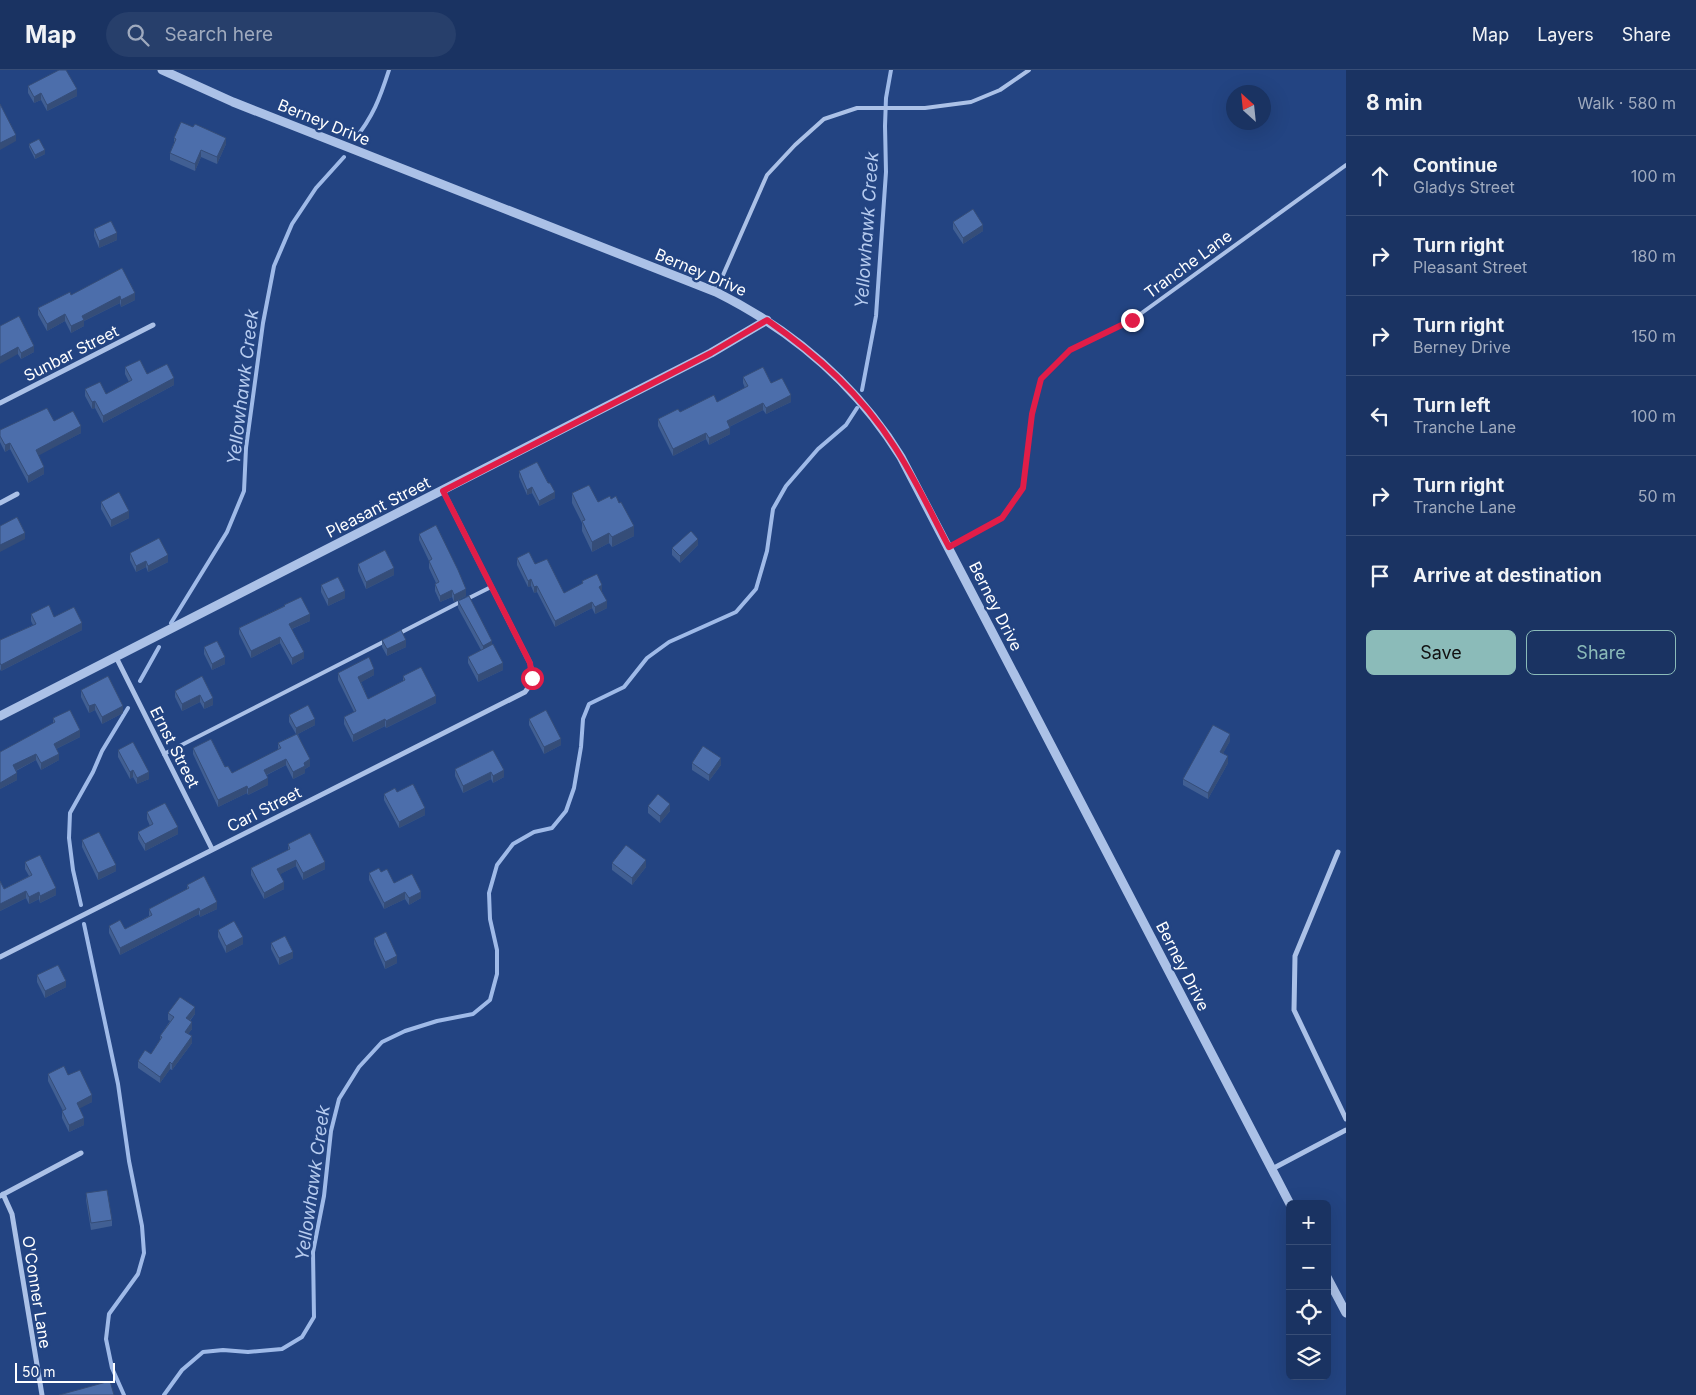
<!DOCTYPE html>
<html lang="en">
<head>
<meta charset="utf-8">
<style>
  :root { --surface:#1a3362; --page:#273f6b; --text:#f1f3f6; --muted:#9faabe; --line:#384e77; --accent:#8bbbb9 }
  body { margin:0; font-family:Inter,sans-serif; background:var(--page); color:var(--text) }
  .controls { position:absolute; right:15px; bottom:15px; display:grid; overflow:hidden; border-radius:8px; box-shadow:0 5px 20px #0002 }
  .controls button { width:45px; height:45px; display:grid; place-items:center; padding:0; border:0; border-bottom:1px solid var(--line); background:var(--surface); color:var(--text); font:25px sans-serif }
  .compass { position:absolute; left:1226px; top:15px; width:45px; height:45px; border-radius:50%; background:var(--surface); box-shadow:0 5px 20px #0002; rotate:333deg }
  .scale { position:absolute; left:15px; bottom:12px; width:100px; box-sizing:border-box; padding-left:5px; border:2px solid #fff; border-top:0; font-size:14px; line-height:18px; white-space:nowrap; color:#fff; -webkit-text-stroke:4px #234482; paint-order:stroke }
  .stop { position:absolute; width:15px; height:15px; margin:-11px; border:4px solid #e11d48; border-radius:50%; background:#fff }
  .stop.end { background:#e11d48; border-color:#fff; box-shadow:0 1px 5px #0008 }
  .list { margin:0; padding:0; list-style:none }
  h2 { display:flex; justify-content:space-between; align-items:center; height:65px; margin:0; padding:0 20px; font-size:21px }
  h2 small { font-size:16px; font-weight:400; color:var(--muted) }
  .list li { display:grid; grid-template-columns:32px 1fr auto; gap:15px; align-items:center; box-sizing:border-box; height:80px; padding:0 20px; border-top:1px solid var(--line) }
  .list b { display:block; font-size:19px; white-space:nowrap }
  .list p { margin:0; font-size:16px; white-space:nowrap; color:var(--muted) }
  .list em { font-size:16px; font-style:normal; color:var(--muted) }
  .actions { display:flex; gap:10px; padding:15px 20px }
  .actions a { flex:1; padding:11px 0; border:1px solid var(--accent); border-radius:8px; text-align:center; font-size:18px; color:var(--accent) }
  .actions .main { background:var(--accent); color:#111 }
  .icon { flex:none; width:28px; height:28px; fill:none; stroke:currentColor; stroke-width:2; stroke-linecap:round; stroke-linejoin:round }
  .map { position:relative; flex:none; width:1346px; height:1325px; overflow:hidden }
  header { display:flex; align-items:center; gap:30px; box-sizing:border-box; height:70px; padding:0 25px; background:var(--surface); border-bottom:1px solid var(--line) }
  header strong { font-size:24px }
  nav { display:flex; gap:28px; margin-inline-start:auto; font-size:18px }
  .search { width:350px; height:45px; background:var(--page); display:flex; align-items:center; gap:12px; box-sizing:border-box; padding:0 18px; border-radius:28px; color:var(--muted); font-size:19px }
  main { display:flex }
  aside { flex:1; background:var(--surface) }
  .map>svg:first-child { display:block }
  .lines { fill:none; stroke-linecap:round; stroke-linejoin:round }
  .stream { stroke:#9fbae8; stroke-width:4 }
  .service { stroke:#abc1e7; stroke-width:4 }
  .minor { stroke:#abc1e7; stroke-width:5 }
  .tertiary { stroke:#abc1e7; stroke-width:9 }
  .wall { fill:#415f93 }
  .shaded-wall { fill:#354d78 }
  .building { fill:#4c6eab; stroke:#354d78 }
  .route { stroke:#e11d48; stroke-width:6 }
  .labels { text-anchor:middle; stroke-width:5; stroke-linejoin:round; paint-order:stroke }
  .street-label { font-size:16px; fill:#fff; stroke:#234482 }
  .water-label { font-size:18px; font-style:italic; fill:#b6cbef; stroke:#234482 }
</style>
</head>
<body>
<header>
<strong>Map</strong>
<div class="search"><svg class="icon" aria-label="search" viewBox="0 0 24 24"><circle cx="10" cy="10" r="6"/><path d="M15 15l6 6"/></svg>Search here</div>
<nav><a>Map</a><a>Layers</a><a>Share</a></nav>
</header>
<main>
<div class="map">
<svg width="1346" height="1325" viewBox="0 0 1346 1325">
  <rect width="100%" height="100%" fill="#234482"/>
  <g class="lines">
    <path class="stream" d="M354 70C373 47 380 28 389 0
      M862 320 876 246 886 102 885 56 886 28 891 0
      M171 553 227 462 244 421 246 378 263 253 274 196 292 154 316 118 344 87
      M140 611 159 577
      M81 835 73 800 69 768 70 743 93 702 102 681 128 638
      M84 854 118 1014 129 1091 142 1156 144 1183 138 1204 109 1244 106 1269 112 1298 124 1325
      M164 1325 182 1300 203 1282 223 1280 248 1282 282 1279 302 1267 314 1247 313 1182 324 1126 331 1061 339 1029 359 997 382 972 405 961 437 951 473 944 490 930 497 904V880L490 849 489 823 497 795 513 774 534 762 552 758 566 741 574 718 581 677 583 649 589 634 624 617 647 588 669 572 736 542 756 519 767 481 773 439 786 416 818 379 846 355 857 338"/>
    <path class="service" d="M716 221 767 105 795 75 824 49 857 38H925L971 32 1000 20 1029 0
      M949 477 1002 448 1023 417 1032 345 1041 309 1070 280 1132 250 1346 95
      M467 529 491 517
      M398 564 460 532
      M164 684 387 570"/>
    <path class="minor" d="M0 333 153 255
      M0 433 17 424
      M116 587 212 779
      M1338 782 1295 886 1294 940 1346 1049
      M0 887 525 622C533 612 533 605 530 593L443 421
      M1272 1099 1346 1060
      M3 1124 12 1144 42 1325
      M0 1126 81 1083"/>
    <path class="tertiary" d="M162 0 233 32 716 222C792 260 856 314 901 387L1290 1134
      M0 646 711 283 767 250
      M1327 1207 1346 1243"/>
  </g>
  <path class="wall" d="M28 16 77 26 47 41 41 30 34 33 28 23Z
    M174 68 226 74 217 94 201 87 195 101 170 90V83L174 73Z
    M29 74 45 84 35 89 29 77Z
    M953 152 983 161 963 174 953 159Z
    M94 159 117 170 99 178 94 166Z
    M122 198 135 230 121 237 120 233 84 251V256L71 263 65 251 47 261 38 245V238L71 225Z
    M0 256 34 282 21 289Z
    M125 297 147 304 174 315 103 353 95 338 92 339 85 326V319L106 324 129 312 125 304Z
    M743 307 771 313 791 332 766 344 763 340 729 357 730 364 709 375 706 369 673 386 658 356V349L717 332 745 318 743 313Z
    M54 351 81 363 38 385 44 404 28 413 10 379 5 382 0 372V360Z
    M519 401 555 428 539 436 532 423 527 425 519 407Z
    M572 423 598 432 634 466 612 477 609 473 592 482 582 461V453L572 433Z
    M101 432 129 448 111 457 101 439Z
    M419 464 466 526 454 532 452 527 440 532 435 521V514L436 513 429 498V491L419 470Z
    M698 475 680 493 672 485V478Z
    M130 483 168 492 148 502 146 497 136 502 130 490Z
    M517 488 535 494 564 523 582 514V511L602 522 607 538 595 544 592 538 555 557 537 522 534 523 531 516 528 517 517 495Z
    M358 494 394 505 366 519 358 501Z
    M321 515 345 528 328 536 321 522Z
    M458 531 492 575 503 600 478 612 468 593V587L481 580 458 538Z
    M284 535 310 551 292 559 304 588 292 595 280 573 251 588 239 564V558L284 536Z
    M31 544 54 547 82 560 1 601 0 599V570L33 555 31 551Z
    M382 570 406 577 387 586 382 577Z
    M204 577 225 594 212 600 204 584Z
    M338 603 374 605 361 612 368 629 403 611V606L436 633 386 658 385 656 353 672 344 654V647L354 642 338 610Z
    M202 606 213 635 204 639 200 632 182 641 175 627V621Z
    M81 620 123 643 102 654 95 640 89 643 81 627Z
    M289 645 315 655 298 664 310 696 305 699V703L293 709 286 695 267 705 268 715 248 725 247 723 218 737 193 684V678L225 697 232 703 278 680V673L296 664 289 652Z
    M53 648 80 667 56 679 59 690 41 700 36 690 16 701 17 710 0 719V682L53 653Z
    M529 649 561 675 544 684 529 655Z
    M1230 671 1223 683 1228 693 1208 729 1183 715V709Z
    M118 680 149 709 137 714 133 707 130 709 118 687Z
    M692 693 721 695 709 711 692 700Z
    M455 699 504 700V707L493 713 491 709 463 723 455 706Z
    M397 722 425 745 399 758 384 730V724Z
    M648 736 670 741 660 753 648 743Z
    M147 742 178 764 145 781 138 769V762L150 756 147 749Z
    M82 770 116 801 98 810 82 777Z
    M288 774 325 799 303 810 296 796 280 804 284 819 264 829 251 805V798L288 780Z
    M25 792 56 825 40 833 39 829 29 834 26 828 0 841V811L4 819 29 806 25 799Z
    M612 793 646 797 632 815 612 800Z
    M381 802 394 813 421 828 409 835 405 829 384 839 369 810V803Z
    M187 815 217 839 200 847 199 844 120 885 109 863V856L125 859 149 846V839L187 819Z
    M218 860 243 874 226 883 218 867Z
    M374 868 397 893 385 899 374 874Z
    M271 873 293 888 279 895 271 879Z
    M37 905 66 917 45 928 37 912Z
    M168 943 195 944 190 951 192 959 188 964 192 973 172 1000 170 999 160 1013 138 998V991L151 984 160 970V966L170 951 168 950Z
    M48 1004 68 1005 92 1032 79 1038 84 1055 69 1062 62 1048V1041H63L48 1011Z
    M86 1123 112 1150V1156L91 1160 86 1130Z"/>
  <path class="shaded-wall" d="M77 19V26L47 41V35Z
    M41 23V30L34 33V27Z
    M16 65V71L0 80V73Z
    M226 68V74L217 94V87Z
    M45 80V84L35 89V85Z
    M201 80V87L195 101V94Z
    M983 155V161L963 174V168Z
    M117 163V170L99 178V171Z
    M135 223V230L121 237V230Z
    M120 226V233L84 251V256L71 263V256L82 246Z
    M65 244V251L47 261V254Z
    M34 276V282L21 289V283Z
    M18 277V284L0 294V287Z
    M174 308V315L103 353V346Z
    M791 325V332L766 344V338Z
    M95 331V338L92 339V332Z
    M763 333V340L727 358V351Z
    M81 356V363L36 387V380Z
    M730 358V364L709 375V368Z
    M706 363V369L673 386V379Z
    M10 373V379L5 382V375Z
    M44 397V404L28 413V406Z
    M532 417V423L527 425V420Z
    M555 422V428L539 436V431Z
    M129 441V448L111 457V450Z
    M634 456V466L612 477V467Z
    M25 463V469L0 482V475Z
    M609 463V473L592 482V472Z
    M698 469V475L680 493V486Z
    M168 485V492L148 502V496Z
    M146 491V497L136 502V496Z
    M394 498V505L366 519V512Z
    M531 509V516L528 517V511Z
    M602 515V522L599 523V517Z
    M537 516V522L534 523V517Z
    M466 519V526L454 532V525Z
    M452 520V527L440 532V526Z
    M345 521V528L328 536V529Z
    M607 531V538L595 544V537Z
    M592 532V538L555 557V551Z
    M310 544V551L289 560V554Z
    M82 553V560L1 601V595Z
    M280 567V573L251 588V581Z
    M406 570V577L387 586V579Z
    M492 571V578L483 582V576Z
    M304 582V588L292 595V588Z
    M225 587V594L212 600V594Z
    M503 593V600L478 612V605Z
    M374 599V605L358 614V607Z
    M200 625V632L182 641V634Z
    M436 626V633L386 658V651Z
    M213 628V635L204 639V633Z
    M95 634V640L89 643V636Z
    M123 636V643L102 654V647Z
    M315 649V655L296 665V658Z
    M385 649V656L353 672V665Z
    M80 660V667L54 680V674Z
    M1230 664V671L1220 689V682Z
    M561 669V675L544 684V677Z
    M36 684V690L13 702V695Z
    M59 684V690L41 700V693Z
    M1228 686V693L1208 729V723Z
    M721 688V695L709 711V705Z
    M286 689V695L264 706V700Z
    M310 689V696L305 699V703L293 709V702L304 693Z
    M133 700V707L130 709V702Z
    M504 700V707L493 713V706Z
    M149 702V709L137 714V708Z
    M491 702V709L463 723V716Z
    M17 703V710L0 719V713Z
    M268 708V715L248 725V719Z
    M247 716V723L218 737V730Z
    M670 734V741L660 753V746Z
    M425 738V745L399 758V752Z
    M178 757V764L145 781V774Z
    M296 790V796L277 806V799Z
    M646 790V797L632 815V808Z
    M325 792V799L303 810V803Z
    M116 795V801L98 810V803Z
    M284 812V819L264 829V823Z
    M56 818V825L40 833V826Z
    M26 821V828L0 841V834Z
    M39 822V829L29 834V827Z
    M405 822V829L384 839V833Z
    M421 822V828L409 835V828Z
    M217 832V839L200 847V841Z
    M199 838V844L120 885V878Z
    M243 867V874L226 883V876Z
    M293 882V888L279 895V888Z
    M397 886V893L385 899V892Z
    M66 911V917L45 928V921Z
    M195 937V944L186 955V948Z
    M192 952V959L185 968V962Z
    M192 966V973L172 1000V994Z
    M170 992V999L160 1013V1007Z
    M92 1025V1032L77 1040V1033Z
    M84 1048V1055L69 1062V1055Z"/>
  <path class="building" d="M59 0H66L77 19 47 35 41 23 34 27 28 16Z
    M0 34 16 65 0 73Z
    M181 52 193 57 195 54 226 68 217 87 201 80 195 94 170 83 176 69 174 68Z
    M39 69 45 80 35 85 29 74Z
    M973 139 983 155 963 168 953 152Z
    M111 151 117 163 99 171 94 159Z
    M122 198 135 223 121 230 120 226 82 246 84 250 71 256 65 244 47 254 38 238 70 222 71 225Z
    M19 246 34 276 21 283 18 277 0 287V256Z
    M140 290 147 304 167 294 174 308 103 346 95 331 92 332 85 319 100 312 106 324 132 310 125 297Z
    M763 297 771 313 782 308 791 325 766 338 763 333 727 351 730 358 709 368 706 363 673 379 658 349 678 339 680 342 714 325 717 332 748 316 743 307Z
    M47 338 54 351 73 341 81 356 36 380 44 397 28 406 10 373 5 375 0 366V360Z
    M537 392 548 413H550L555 422 539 431 532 417 527 420 519 401Z
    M589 415 598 432 610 426 611 429 616 426 619 433 621 432 634 456 612 467 609 463 592 472 582 451 585 450 572 423Z
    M119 422 129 441 111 450 101 432Z
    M17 447 25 463 0 475V456Z
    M436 455 458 500 466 519 454 525 452 520 440 526 435 514 439 512 429 491 432 489 419 464Z
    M691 461 698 469 680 486 672 478Z
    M159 468 168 485 148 496 146 491 136 496 130 483Z
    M385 480 394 498 366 512 358 494Z
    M529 482 535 494 547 489 564 523 583 513 582 511 597 504 602 515 599 517 607 531 595 537 592 532 555 551 537 516 534 517 531 509 528 511 517 488Z
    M338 507 345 521 328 529 321 515Z
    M469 526 492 571 483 576 458 531Z
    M301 527 310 544 289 554 304 582 292 588 280 567 251 581 239 558 285 536 284 535Z
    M49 535 54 547 74 537 82 553 1 595 0 593V570L36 554 31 544Z
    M401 560 406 570 387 579 382 570Z
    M217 571 225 587 212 594 204 577Z
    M493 574 503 593 478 605 468 587Z
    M369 587 374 599 358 607 368 629 405 610 403 606 421 597 436 626 386 651 385 649 353 665 344 647 356 641 338 603Z
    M108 606 123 636 102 647 95 634 89 636 81 620Z
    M202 606 213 628 204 633 200 625 182 634 175 621Z
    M308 635 315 649 296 658 289 645Z
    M70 640 80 660 54 674 59 684 41 693 36 684 13 695 17 703 0 713V682L55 652 53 648Z
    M546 640 561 669 544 677 529 649Z
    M1213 655 1230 664 1220 682 1228 686 1208 723 1183 709Z
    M297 664 310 689 304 693 305 696 293 702 286 689 264 700 268 708 248 719 247 716 218 730 193 678 211 669 225 697 228 696 232 703 281 678 278 673Z
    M133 672 149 702 137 708 133 700 130 702 118 680Z
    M703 676 721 688 709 705 692 693Z
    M493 680 504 700 493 706 491 702 463 716 455 699Z
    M413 714 425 738 399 752 384 724 395 718 397 722Z
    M658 724 670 734 660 746 648 736Z
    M165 733 178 757 145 774 138 762 153 754 147 742Z
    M99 762 116 795 98 803 82 770Z
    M310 763 325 792 303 803 296 790 277 799 284 812 264 823 251 798 290 779 288 774Z
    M626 775 646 790 632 808 612 793Z
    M40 785 56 818 40 826 39 822 29 827 26 821 0 834V811L4 819 32 805 25 792Z
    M379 798 381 802 387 799 394 813 412 804 421 822 409 828 405 822 384 833 369 803Z
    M204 806 217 832 200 841 199 838 120 878 109 856 120 850 125 859 152 845 149 839 189 818 187 815Z
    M234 851 243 867 226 876 218 860Z
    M386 862 397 886 385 892 374 868Z
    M285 866 293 882 279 888 271 873Z
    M58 895 66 911 45 921 37 905Z
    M180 927 195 937 186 948 192 952 185 962 192 966 172 994 170 992 160 1007 138 991 145 980 151 984 162 967 160 966 174 947 168 943Z
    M64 996 68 1005 80 1000 92 1025 77 1033 84 1048 69 1055 62 1041 66 1039 48 1004Z
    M107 1120 112 1150 91 1153 86 1123Z
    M110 1311 114 1325H59Z"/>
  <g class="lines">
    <path class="route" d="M532 608 530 593 443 421 711 283 767 250C817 285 861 324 894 376 915 408 931 443 949 477L1002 448 1023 418 1032 344 1041 309 1070 280 1132 250"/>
  </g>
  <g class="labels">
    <g class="street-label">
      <text transform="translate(324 52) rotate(22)" y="6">Berney Drive</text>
      <text transform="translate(1188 194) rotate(-36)" y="6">Tranche Lane</text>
      <text transform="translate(701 202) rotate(23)" y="6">Berney Drive</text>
      <text transform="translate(71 283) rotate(-27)" y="6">Sunbar Street</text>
      <text transform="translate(378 437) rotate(-27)" y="6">Pleasant Street</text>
      <text transform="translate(996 536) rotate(63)" y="6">Berney Drive</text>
      <text transform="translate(175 677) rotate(63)" y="6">Ernst Street</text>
      <text transform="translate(264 739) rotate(-27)" y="6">Carl Street</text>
      <text transform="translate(1183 896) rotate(63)" y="6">Berney Drive</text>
      <text transform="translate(37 1222) rotate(81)" y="6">O'Conner Lane</text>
    </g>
    <g class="water-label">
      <text transform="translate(867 160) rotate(-86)" y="6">Yellowhawk Creek</text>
      <text transform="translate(243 317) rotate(-83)" y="6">Yellowhawk Creek</text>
      <text transform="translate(313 1113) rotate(-82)" y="6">Yellowhawk Creek</text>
    </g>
  </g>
</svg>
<div class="controls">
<button>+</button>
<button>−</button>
<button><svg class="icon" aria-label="locate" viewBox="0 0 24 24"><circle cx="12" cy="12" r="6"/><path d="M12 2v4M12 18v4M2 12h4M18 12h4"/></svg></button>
<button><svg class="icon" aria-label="layers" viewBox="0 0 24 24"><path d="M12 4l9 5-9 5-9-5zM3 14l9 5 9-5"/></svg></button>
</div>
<svg class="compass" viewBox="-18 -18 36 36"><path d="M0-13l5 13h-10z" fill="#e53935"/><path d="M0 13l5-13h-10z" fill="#9faabe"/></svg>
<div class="scale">50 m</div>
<div class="stop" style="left:532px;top:608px"></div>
<div class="stop end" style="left:1132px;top:250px"></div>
</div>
<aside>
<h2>8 min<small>Walk · 580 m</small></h2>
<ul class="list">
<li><svg class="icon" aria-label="ahead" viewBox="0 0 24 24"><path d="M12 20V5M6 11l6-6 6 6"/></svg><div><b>Continue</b><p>Gladys Street</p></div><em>100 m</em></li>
<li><svg class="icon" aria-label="right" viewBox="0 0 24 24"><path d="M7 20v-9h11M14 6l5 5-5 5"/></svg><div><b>Turn right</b><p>Pleasant Street</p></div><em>180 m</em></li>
<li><svg class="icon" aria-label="right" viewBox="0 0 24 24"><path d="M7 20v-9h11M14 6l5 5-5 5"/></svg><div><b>Turn right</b><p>Berney Drive</p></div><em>150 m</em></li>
<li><svg class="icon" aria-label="left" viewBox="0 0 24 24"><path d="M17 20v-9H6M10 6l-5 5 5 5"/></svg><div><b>Turn left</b><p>Tranche Lane</p></div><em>100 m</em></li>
<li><svg class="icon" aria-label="right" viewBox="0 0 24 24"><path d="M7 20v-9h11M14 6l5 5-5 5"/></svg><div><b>Turn right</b><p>Tranche Lane</p></div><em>50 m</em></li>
<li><svg class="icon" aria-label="arrive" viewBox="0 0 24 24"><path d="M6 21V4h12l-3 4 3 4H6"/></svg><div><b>Arrive at destination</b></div></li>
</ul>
<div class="actions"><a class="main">Save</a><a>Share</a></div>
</aside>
</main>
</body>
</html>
